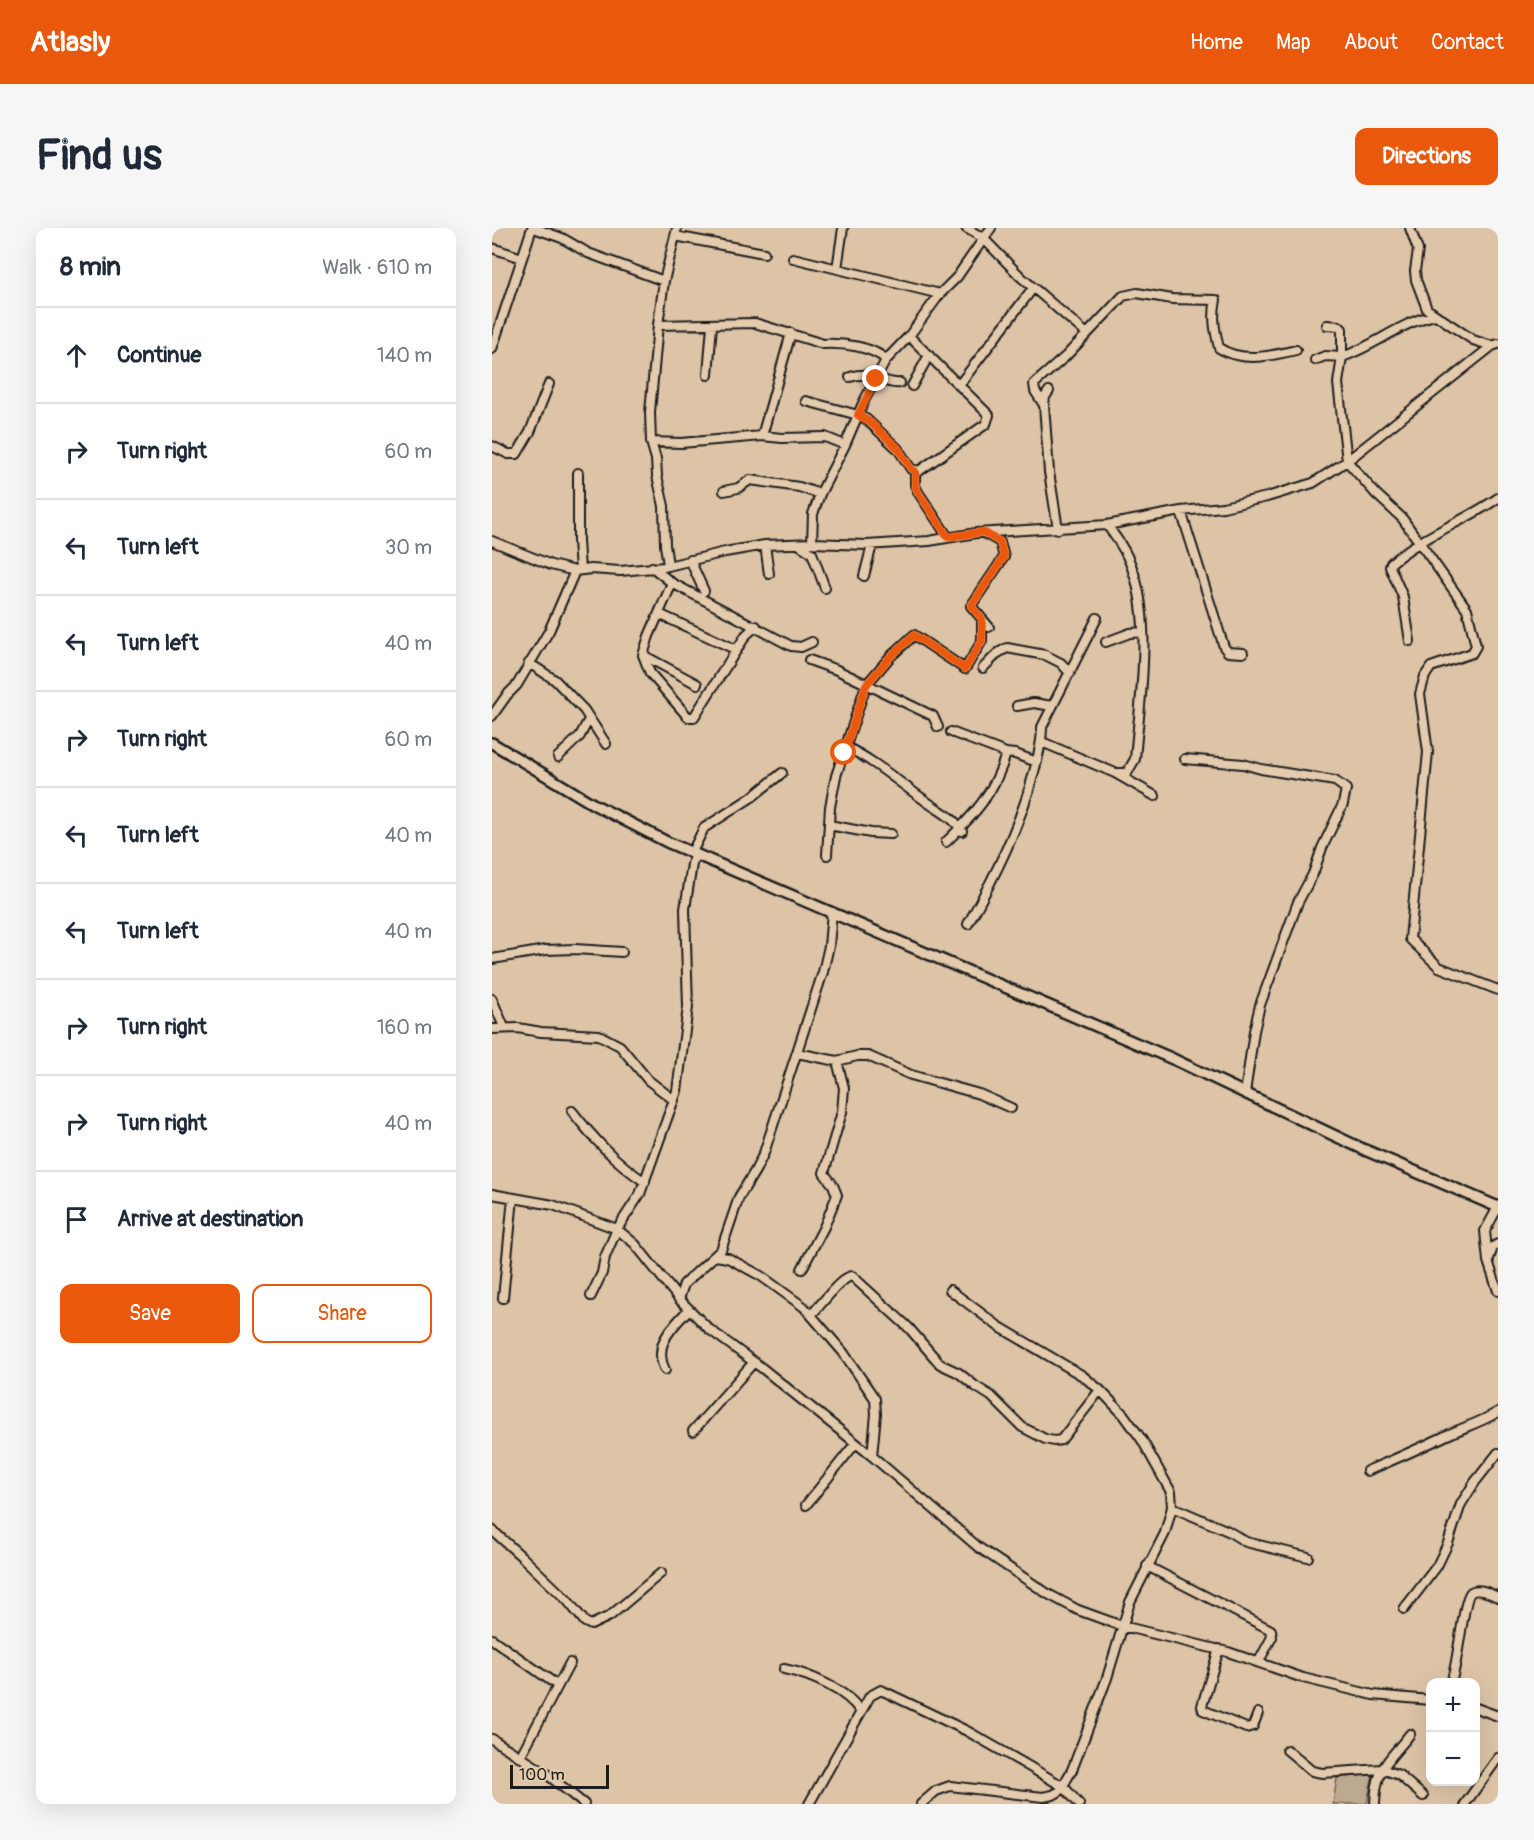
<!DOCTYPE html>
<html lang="en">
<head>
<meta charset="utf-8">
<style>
  :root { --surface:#fff; --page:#f6f6f7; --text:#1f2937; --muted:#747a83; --line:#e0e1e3; --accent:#ea580c }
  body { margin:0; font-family:Pangolin,sans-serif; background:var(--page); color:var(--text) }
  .controls { position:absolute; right:18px; bottom:18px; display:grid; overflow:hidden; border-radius:12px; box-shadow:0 6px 24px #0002 }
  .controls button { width:54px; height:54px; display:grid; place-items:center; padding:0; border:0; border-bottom:2px solid var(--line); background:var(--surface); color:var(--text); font:30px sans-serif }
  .scale { position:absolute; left:18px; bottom:15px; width:99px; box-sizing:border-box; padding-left:6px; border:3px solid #1c1c1c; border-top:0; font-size:16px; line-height:21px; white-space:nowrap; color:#1c1c1c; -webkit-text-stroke:4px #e5cbad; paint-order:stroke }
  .stop { position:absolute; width:18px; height:18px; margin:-14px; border:4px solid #ea580c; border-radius:50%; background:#fff }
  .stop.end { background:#ea580c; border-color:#fff; box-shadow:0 2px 6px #0008 }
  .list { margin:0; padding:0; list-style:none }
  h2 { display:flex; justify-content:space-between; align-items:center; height:78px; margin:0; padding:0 24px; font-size:26px }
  h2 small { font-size:20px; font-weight:400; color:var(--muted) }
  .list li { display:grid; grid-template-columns:39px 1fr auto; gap:18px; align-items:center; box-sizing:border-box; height:96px; padding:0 24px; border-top:2px solid var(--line) }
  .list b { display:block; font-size:22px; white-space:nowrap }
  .list em { font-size:20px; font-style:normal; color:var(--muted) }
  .actions { display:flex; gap:12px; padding:18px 24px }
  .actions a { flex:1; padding:14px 0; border:2px solid var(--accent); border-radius:12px; text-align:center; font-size:21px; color:var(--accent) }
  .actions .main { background:var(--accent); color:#fff }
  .icon { flex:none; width:33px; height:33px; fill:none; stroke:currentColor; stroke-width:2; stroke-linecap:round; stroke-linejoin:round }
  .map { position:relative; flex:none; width:1006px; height:1576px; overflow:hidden; border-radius:12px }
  header { display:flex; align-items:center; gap:36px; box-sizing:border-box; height:84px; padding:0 30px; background:var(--accent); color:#fff }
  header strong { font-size:28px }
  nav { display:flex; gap:33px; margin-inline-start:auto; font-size:21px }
  .intro { display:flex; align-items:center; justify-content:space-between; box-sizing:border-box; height:144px; padding:0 36px }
  h1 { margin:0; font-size:42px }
  .button { padding:15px 27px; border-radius:12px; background:var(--accent); color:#fff; font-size:21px; font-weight:700 }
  main { display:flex; gap:36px; padding:0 36px }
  aside { flex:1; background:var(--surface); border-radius:12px; box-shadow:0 6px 24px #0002 }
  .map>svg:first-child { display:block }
  .green { fill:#bda890; stroke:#6c6256; stroke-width:1.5 }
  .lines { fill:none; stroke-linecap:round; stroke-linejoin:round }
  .minor-casing { stroke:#1c1c1c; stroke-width:12 }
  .tertiary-casing { stroke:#1c1c1c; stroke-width:14 }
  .minor { stroke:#e5cbad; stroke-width:8 }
  .tertiary { stroke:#e5cbad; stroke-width:9 }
  .route { stroke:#ea580c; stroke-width:8 }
</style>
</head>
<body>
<header>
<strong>Atlasly</strong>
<nav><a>Home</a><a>Map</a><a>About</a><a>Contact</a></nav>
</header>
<div class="intro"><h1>Find us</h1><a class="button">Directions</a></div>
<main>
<aside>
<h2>8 min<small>Walk · 610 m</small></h2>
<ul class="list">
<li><svg class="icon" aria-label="ahead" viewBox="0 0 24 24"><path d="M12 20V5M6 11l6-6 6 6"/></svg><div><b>Continue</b></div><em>140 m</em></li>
<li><svg class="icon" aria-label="right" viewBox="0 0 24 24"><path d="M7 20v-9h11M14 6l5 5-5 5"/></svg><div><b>Turn right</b></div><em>60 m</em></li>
<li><svg class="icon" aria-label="left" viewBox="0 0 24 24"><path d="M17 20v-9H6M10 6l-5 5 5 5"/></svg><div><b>Turn left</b></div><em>30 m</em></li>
<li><svg class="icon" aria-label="left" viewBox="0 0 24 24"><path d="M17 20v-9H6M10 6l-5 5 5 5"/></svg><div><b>Turn left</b></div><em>40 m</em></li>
<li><svg class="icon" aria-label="right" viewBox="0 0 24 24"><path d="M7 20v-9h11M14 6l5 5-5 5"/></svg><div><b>Turn right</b></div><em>60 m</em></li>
<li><svg class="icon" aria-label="left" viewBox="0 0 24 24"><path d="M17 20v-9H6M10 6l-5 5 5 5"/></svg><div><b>Turn left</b></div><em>40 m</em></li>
<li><svg class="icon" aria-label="left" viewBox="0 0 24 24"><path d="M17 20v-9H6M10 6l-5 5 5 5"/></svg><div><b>Turn left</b></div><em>40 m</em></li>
<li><svg class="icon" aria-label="right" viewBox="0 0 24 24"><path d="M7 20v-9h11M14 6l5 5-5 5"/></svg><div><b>Turn right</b></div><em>160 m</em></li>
<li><svg class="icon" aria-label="right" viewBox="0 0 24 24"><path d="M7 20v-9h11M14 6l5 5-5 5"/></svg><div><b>Turn right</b></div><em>40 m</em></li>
<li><svg class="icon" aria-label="arrive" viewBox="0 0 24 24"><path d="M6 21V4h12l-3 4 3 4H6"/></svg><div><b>Arrive at destination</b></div></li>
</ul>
<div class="actions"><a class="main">Save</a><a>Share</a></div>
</aside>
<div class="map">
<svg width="1006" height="1576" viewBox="0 0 1006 1576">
  <rect width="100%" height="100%" fill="#ddc4a7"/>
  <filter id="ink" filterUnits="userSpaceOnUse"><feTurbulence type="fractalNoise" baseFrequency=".0167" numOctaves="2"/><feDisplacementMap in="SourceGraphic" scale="12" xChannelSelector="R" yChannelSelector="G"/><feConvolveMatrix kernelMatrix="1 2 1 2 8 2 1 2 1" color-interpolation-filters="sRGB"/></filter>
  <g filter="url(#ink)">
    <path class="green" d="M881 1546 875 1576H841L845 1550Z"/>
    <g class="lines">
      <defs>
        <path id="minor" d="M42 0 70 10 96 25 172 53
          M474 0 491 10 529 49 595 106 631 68 645 65 680 71 724 72C720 89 723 103 727 120 750 135 779 128 804 122
          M918 0 926 22 923 43 924 52 935 81 981 112 1000 118
          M183 8 272 25
          M0 20 30 30
          M301 30 448 66
          M345 41 351 0
          M166 97 263 95 331 116C349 115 381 118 394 132
          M835 97 847 98 850 101V129C883 118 909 94 943 87
          M0 121 40 0
          M823 132 833 128 850 129 846 155 855 233 884 266 910 290 975 381 984 418 980 425 939 439 933 448 928 466 936 524 918 711 947 739 1006 762
          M216 147 220 97
          M358 149C385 141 388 157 408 155
          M467 157 541 60
          M420 158 437 127
          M557 163 553 169 552 177 557 244 566 301
          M314 173 366 187 374 191 406 221 419 241 427 243 494 196 497 187 417 108
          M552 177 543 163 542 156 574 128 595 106
          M270 208 299 105
          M159 214 158 184 166 97 172 53 185 0
          M0 218 16 226H25L38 204 57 156
          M423 243V257L426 264 456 309
          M86 245V313L88 342
          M232 263 246 260 258 252 307 259 328 266
          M689 283 732 419 736 424 751 425
          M615 297C622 307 630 317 635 328 663 385 648 470 643 531L635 545H623
          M492 305 508 314 512 329 479 378 497 399
          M0 313 59 337 83 343 99 341 128 343 172 339 233 324 273 317 320 315 375 317 437 313 484 305 615 297 689 283 731 279 775 269 821 255 855 233 1000 118 1006 116
          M320 315 321 286 328 266 353 217
          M306 316 320 325 333 360
          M273 317 277 346
          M198 332 212 363
          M176 337 173 317 172 278 165 248 164 231 159 214 189 215 270 208 290 210 333 209 353 217 372 173 394 132 417 108 448 66 465 49 499 0
          M160 339 180 355 299 418 309 419 320 414
          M372 348 380 317
          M180 355 157 408 151 427 158 445 196 489H202L254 407 264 398
          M167 386 245 422
          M918 413 911 369 898 339 899 335C931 307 972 294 1006 270
          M614 414 638 405 651 404
          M151 427 205 456
          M317 432 345 442 441 488 446 499
          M37 435 63 452 92 482 114 516
          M491 440 506 425 515 420 553 427 569 435 578 445
          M525 478 542 475 560 478
          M0 488 15 467 25 457 57 403 83 343
          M459 504 514 525
          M550 514 623 545 663 568
          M354 519C383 533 405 553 431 571 445 582 461 588 470 603
          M66 529 88 508 97 491
          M693 531 751 536 769 541 843 553 854 561 851 576 830 620 821 646 806 674 768 777 762 803 753 865
          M337 597 379 605 399 606
          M454 614C482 587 504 563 514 525L523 526 545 534
          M199 626 212 600 260 569 290 545
          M335 627 338 579 344 548 374 457 398 429 422 407 473 441 490 413V391
          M476 696C503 648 528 598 542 544 546 529 550 515 550 499L605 390
          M0 731 54 722 83 721 130 724
          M0 771 12 799
          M0 801 26 800 49 804 107 807 128 818 156 852 182 872
          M305 825 345 833 352 860 350 884 332 945 341 957 345 967 332 999 310 1041
          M345 833 365 828H376L419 847 487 866 519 880
          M80 883C102 911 122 933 153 954
          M0 966 61 977 125 1001 143 1016 187 1071 217 1101 270 1140 380 1228 486 1319 556 1366 586 1382 630 1398 736 1424 811 1450 881 1467 938 1472
          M1006 979 993 1003 996 1033 1006 1063
          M224 1028 236 1030 269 1048 312 1079 351 1124 383 1171 384 1186 380 1228
          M997 1031 1001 1019 1006 1016
          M99 1068 110 1045 113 1029 125 1001 148 966 185 863 196 779 193 681 200 636 203 627
          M11 1070 21 970
          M187 1071 192 1056 229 1022 247 969 263 943 272 925 331 744 337 718 340 684
          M320 1086C330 1076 349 1049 360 1048L417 1100 448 1136 467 1145 483 1158 499 1168 530 1199 553 1211 562 1213 569 1212 608 1162
          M173 1142C160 1116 181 1099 197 1081
          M201 1203 262 1134
          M875 1243C901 1232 926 1221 951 1209 969 1200 988 1195 1006 1184
          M314 1277 363 1216
          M680 1279 736 1303 754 1314 816 1329
          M0 1302 29 1328 75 1372 93 1394 99 1397 118 1388 169 1345
          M655 1338 779 1402 780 1409 767 1433
          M912 1381 945 1338 956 1315 969 1276 983 1254 1006 1225
          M0 1411 65 1457
          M727 1421 710 1478 711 1482 754 1500 761 1498 766 1485
          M292 1441C317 1446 355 1462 369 1484
          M959 1454C966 1438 971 1370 979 1364 987 1359 999 1366 1006 1369
          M984 1480 1006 1488
          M0 1511 52 1544 92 1576
          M795 1522 820 1543 830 1545 890 1541 907 1547 931 1568
          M28 1529 78 1435
          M317 1576 378 1468 389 1462 475 1503 531 1535 572 1559 587 1576
          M429 1576 444 1563 458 1558 551 1569 561 1567 568 1563 580 1542 615 1450 638 1374 673 1305 680 1279 679 1264 650 1212 632 1187 608 1162 591 1148 506 1098 458 1062
          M883 1576C884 1538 897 1533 918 1506
          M973 1576 1006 1530"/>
        <path id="tertiary" d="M0 515 101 576 175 614 681 831 873 922 1006 979"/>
      </defs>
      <use href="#minor" class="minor-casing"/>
      <use href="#tertiary" class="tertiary-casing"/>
      <use href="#minor" class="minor"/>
      <use href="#tertiary" class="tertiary"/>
    </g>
  </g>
  <g class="lines" filter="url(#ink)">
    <path class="route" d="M352 525 374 457 398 429 422 407 473 441 490 413V391L479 378 512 329 508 314 491 304 456 309 426 264 423 257V243L419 241 406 220 379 195 366 187 384 151"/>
  </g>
</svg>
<div class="controls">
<button>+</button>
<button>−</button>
</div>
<div class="scale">100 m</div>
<div class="stop" style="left:352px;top:525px"></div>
<div class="stop end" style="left:384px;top:151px"></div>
</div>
</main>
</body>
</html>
